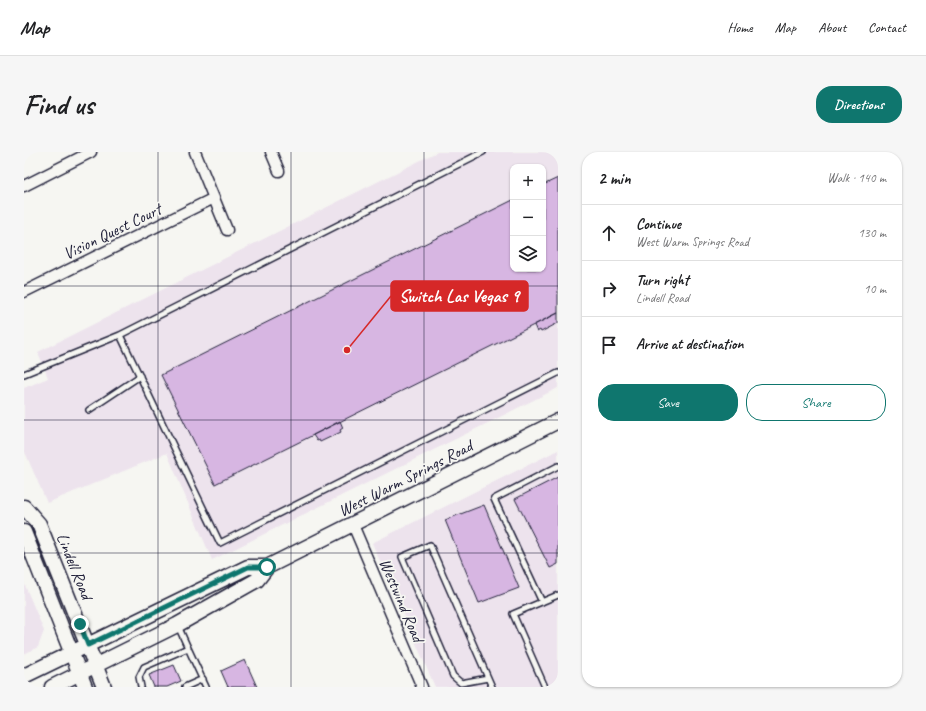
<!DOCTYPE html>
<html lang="en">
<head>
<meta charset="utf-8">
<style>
  :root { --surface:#fff; --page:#f6f6f6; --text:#202124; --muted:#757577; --line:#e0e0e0; --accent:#0f766e }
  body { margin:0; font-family:Caveat,sans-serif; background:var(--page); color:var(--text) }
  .controls { position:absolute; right:12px; top:12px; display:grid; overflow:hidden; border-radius:8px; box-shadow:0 1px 3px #0004 }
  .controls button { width:36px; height:36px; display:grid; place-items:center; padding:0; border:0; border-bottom:1px solid var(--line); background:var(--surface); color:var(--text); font:20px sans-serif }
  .stop { position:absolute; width:12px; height:12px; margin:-9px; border:3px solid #0f766e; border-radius:50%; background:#fff }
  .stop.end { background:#0f766e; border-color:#fff; box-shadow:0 1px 4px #0008 }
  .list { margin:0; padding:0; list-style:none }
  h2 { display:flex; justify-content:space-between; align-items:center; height:52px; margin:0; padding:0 16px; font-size:17px }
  h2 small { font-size:13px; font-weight:400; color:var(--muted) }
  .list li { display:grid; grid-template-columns:26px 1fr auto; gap:12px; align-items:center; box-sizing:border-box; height:56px; padding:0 16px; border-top:1px solid var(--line) }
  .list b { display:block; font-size:15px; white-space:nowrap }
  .list p { margin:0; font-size:13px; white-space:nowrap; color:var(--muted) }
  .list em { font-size:13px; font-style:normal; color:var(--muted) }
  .actions { display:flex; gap:8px; padding:12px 16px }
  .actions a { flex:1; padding:9px 0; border:1px solid var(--accent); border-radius:16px; text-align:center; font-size:14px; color:var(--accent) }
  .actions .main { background:var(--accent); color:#fff }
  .icon { flex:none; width:22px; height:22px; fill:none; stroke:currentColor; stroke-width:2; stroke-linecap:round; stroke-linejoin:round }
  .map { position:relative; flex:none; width:534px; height:535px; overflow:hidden; border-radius:16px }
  header { display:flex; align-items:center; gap:24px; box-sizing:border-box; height:56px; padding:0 20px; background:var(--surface); border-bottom:1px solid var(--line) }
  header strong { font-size:19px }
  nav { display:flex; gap:22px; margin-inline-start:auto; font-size:14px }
  .intro { display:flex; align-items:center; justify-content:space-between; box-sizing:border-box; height:96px; padding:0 24px }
  h1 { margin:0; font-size:28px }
  .button { padding:10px 18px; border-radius:16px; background:var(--accent); color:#fff; font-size:14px; font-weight:700 }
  main { display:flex; gap:24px; padding:0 24px }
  aside { flex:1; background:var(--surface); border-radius:16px; box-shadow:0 1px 3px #0004 }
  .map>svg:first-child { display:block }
  .built { fill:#ede3ed; fill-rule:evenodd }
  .building { fill:#d7b6e2; stroke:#22223b }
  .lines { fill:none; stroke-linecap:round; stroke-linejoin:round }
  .lane-casing { stroke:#22223b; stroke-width:8 }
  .street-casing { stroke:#22223b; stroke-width:13 }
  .secondary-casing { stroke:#22223b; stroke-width:17 }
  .lane { stroke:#f6f6f2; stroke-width:5 }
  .street { stroke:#f6f6f2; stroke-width:10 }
  .secondary { stroke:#f6f6f2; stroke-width:14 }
  .route { stroke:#0f766e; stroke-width:5 }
  .grid { fill:none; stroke:#22223b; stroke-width:1; stroke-opacity:0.55 }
  .labels { text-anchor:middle; stroke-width:3.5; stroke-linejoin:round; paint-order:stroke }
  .street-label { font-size:17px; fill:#22223b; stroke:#f6f6f2 }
  .leader { fill:none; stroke:#d62828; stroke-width:1.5 }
  .callout-dot { fill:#d62828; stroke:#f6f6f2; stroke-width:1.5 }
  .callout { fill:#d62828; stroke:#d62828; stroke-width:1.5 }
  .callout-label { font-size:18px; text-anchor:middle; font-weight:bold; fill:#fff }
</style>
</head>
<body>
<header>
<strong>Map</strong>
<nav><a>Home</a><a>Map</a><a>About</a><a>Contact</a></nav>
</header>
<div class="intro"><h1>Find us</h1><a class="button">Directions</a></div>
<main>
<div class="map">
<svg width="534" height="535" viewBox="0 0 534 535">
  <rect width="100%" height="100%" fill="#f6f6f2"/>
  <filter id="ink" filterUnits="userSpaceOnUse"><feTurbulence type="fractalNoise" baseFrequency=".025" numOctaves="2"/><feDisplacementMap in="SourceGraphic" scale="8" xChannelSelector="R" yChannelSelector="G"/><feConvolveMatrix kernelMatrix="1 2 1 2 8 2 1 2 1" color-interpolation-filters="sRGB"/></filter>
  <g filter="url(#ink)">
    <path class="built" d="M413 0H534V236L188 408 143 301 23 351 0 298V236L24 226 14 200ZM489 15H519V117H489Z
      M534 298V535H411L348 391Z
      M0 431 20 479 14 495 0 502Z"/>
    <path class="building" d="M534 26V161L191 332 137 223 489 48V117H519V33Z
      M534 161V171L517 180 516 178 513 180 510 173Z
      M316 269 319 276 316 278 317 280 296 290 295 288 293 289 289 283Z
      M534 325V412L526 416 491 347Z
      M460 353 495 436 455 451 421 368Z
      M221 508 233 535H204L197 519Z
      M150 513 157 529 143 535H130L125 523Z"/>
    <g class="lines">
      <defs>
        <path id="lane" d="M459 0 96 183 196 391 534 221
          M0 222 96 183
          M65 258 116 224
          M518 450 470 347 534 314
          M164 496 182 535
          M464 526 437 531 429 524 378 405 406 393 468 535
          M117 535 115 525 120 515 164 496 154 474
          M161 535 179 527
          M521 535 489 462 534 443"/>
        <path id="street" d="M171 0 203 78
          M247 0 255 19
          M0 34 67 0
          M0 140 190 46
          M329 373 398 535"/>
        <path id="secondary" d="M0 355 15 372 80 535
          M0 380 61 535
          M0 524 224 415H243L534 269
          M28 535 153 473 233 428 243 415"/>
      </defs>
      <use href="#lane" class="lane-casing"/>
      <use href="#street" class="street-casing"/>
      <use href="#secondary" class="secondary-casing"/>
      <use href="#lane" class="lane"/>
      <use href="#street" class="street"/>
      <use href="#secondary" class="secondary"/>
    </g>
  </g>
  <g class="lines" filter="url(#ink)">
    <path class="route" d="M56 472 64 493 224 415H243"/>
  </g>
  <path class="grid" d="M134 0V535M267 0V535M400 0V535M0 134H534M0 268H534M0 401H534"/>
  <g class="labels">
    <g class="street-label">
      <text transform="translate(88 79) rotate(-26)" y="6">Vision Quest Court</text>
      <text transform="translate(381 326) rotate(-27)" y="6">West Warm Springs Road</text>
      <text transform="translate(51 414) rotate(68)" y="6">Lindell Road</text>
      <text transform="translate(378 448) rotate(67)" y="6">Westwind Road</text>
    </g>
  </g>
  <path class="leader" d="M323 198L367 144"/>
  <circle class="callout-dot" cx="323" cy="198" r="4"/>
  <rect class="callout" x="367" y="129" width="137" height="30" rx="4"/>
  <g class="callout-label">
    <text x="435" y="150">Switch Las Vegas 9</text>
  </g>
</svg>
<div class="controls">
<button>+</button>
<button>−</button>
<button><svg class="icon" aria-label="layers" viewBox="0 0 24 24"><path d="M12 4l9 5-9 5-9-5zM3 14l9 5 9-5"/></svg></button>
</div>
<div class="stop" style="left:243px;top:415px"></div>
<div class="stop end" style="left:56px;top:472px"></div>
</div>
<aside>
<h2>2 min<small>Walk · 140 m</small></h2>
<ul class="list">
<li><svg class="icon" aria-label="ahead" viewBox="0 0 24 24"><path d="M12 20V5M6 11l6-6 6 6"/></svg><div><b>Continue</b><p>West Warm Springs Road</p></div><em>130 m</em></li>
<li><svg class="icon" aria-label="right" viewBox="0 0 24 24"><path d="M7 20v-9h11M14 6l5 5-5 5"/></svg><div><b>Turn right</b><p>Lindell Road</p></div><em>10 m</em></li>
<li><svg class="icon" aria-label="arrive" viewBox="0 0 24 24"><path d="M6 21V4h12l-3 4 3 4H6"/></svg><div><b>Arrive at destination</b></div></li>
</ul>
<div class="actions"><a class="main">Save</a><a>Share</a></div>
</aside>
</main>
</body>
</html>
